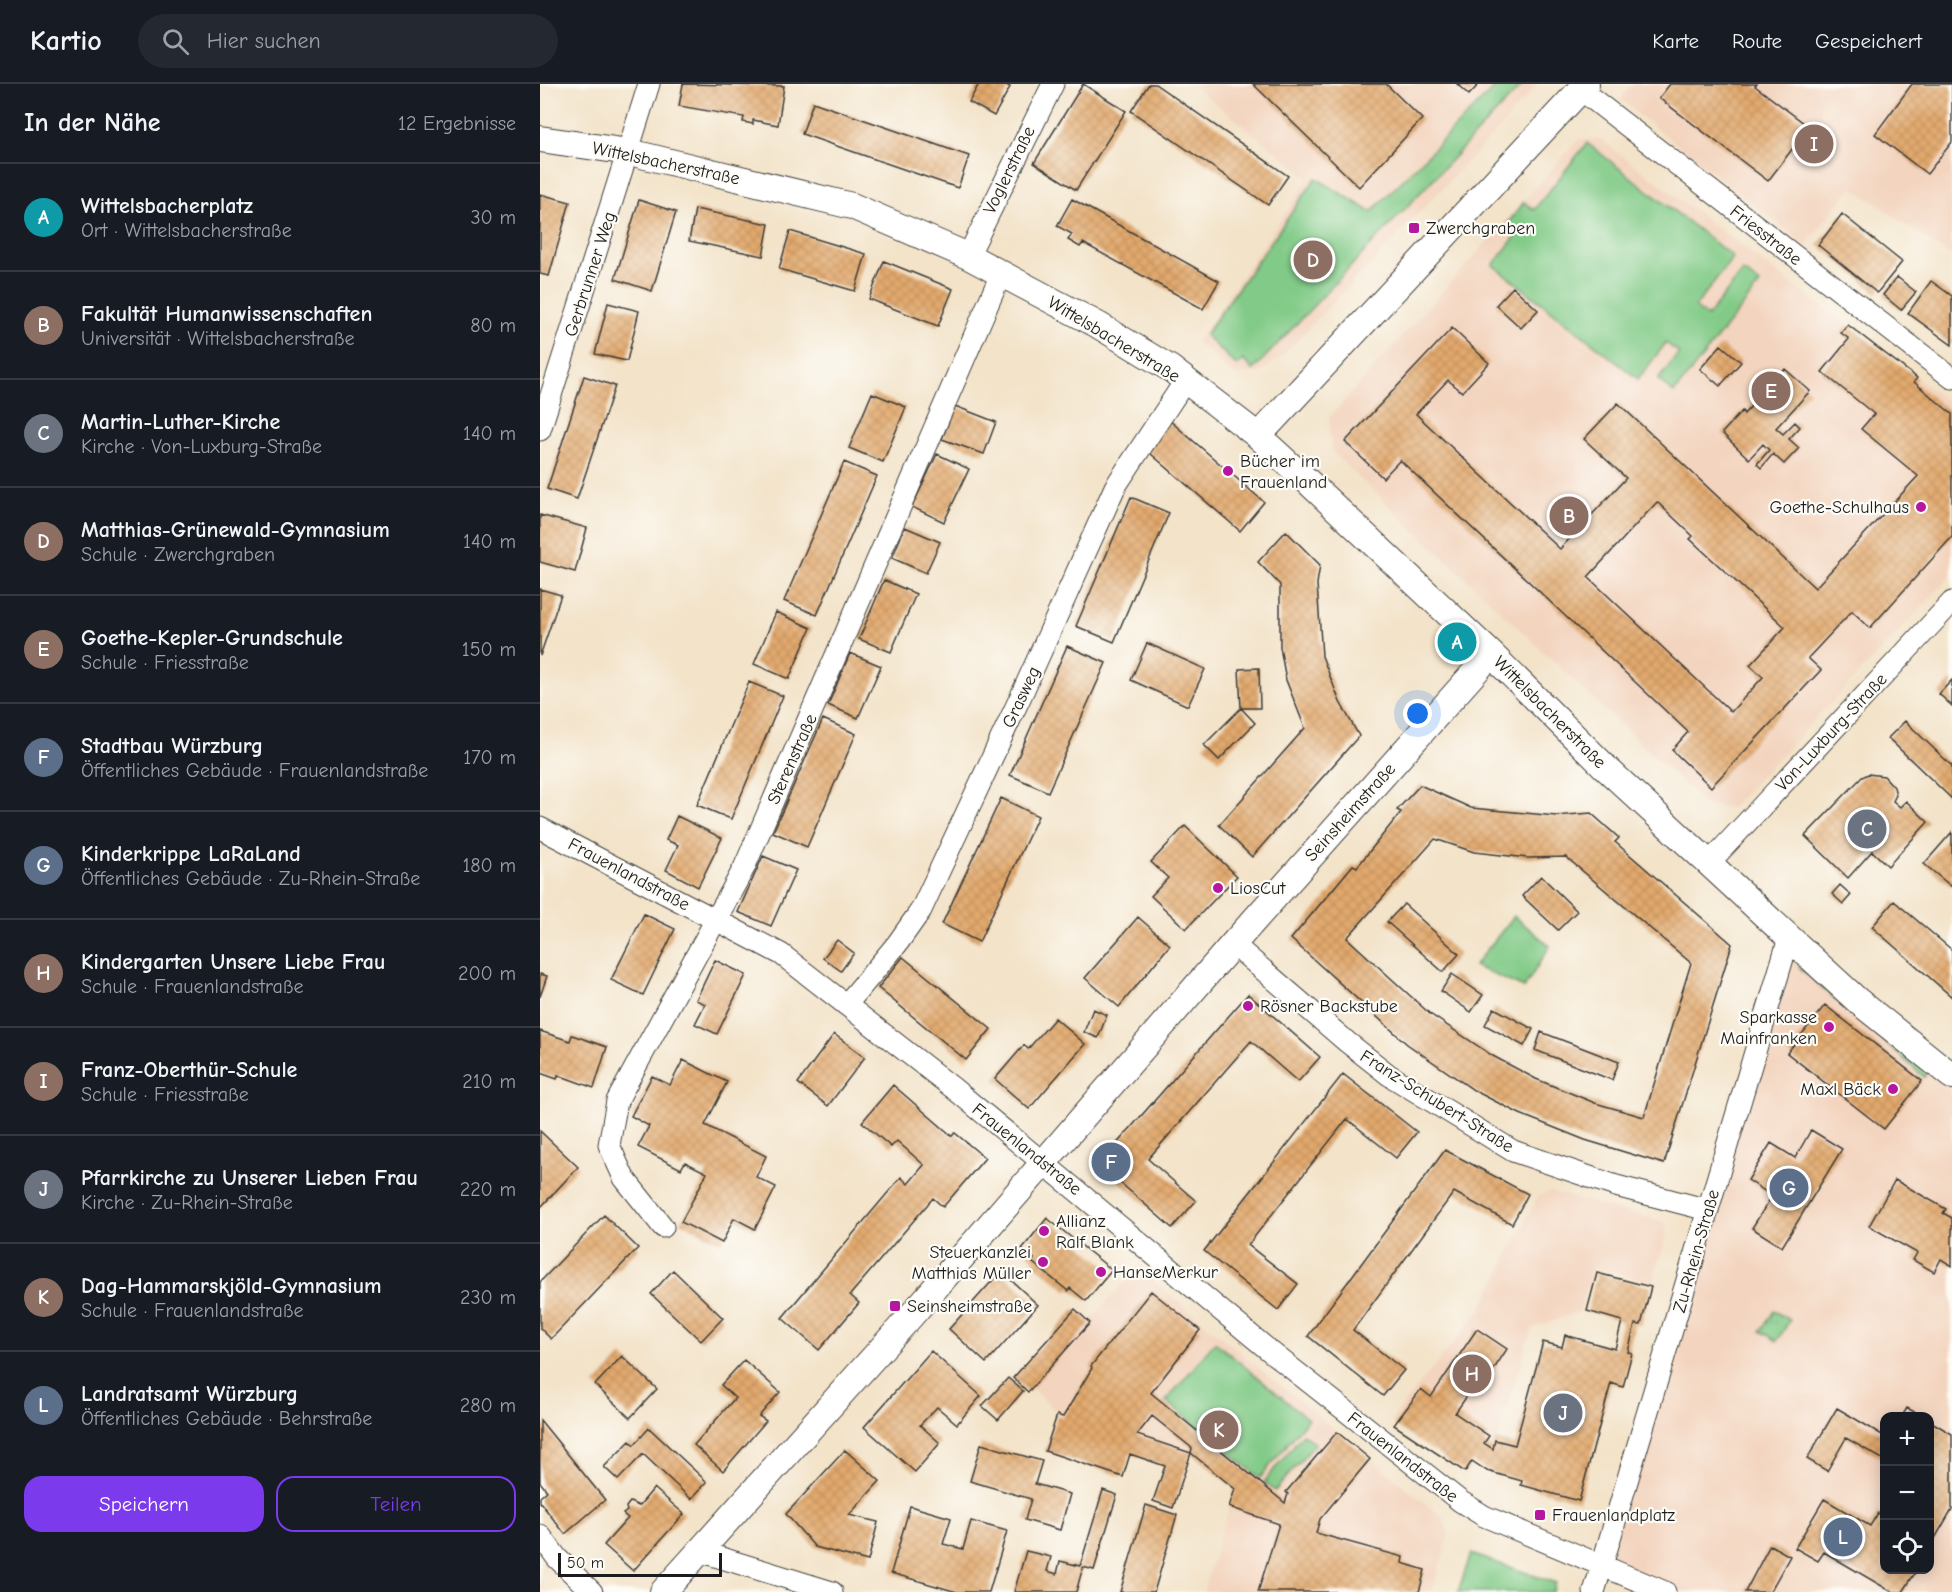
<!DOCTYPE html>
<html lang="de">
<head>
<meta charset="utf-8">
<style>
  :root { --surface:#171b24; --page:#242831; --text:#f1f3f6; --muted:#9ea1a6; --line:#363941; --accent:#7c3aed }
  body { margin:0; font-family:"Comic Neue",sans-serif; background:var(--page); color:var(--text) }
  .controls { position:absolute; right:18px; bottom:18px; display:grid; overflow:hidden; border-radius:12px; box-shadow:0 3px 15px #0003 }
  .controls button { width:54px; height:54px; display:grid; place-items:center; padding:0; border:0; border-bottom:2px solid var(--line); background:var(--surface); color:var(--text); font:30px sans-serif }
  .scale { position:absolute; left:18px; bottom:15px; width:164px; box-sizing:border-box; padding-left:6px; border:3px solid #1c1c1c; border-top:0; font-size:16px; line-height:21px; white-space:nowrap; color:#1c1c1c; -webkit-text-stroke:4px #fdfcf7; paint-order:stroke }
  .you { position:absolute; left:878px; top:630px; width:21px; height:21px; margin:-15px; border:4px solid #fff; border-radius:50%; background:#1a73e8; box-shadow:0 0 0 9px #1a73e833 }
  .badge { display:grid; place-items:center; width:39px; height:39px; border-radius:50%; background:var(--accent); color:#fff; font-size:20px; font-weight:700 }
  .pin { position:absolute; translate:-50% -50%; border:3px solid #fff; box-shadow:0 2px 6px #0006 }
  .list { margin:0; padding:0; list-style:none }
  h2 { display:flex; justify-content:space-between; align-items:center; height:78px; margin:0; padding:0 24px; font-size:26px }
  h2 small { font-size:20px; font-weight:400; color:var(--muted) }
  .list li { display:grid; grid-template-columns:39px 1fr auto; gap:18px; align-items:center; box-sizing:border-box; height:108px; padding:0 24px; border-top:2px solid var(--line) }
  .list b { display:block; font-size:22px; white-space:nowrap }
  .list p { margin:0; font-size:20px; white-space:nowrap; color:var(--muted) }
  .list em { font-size:20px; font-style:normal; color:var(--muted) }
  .actions { display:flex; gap:12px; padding:18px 24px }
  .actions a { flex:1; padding:14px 0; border:2px solid var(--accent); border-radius:18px; text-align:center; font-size:21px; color:var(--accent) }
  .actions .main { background:var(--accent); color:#fff }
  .icon { flex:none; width:33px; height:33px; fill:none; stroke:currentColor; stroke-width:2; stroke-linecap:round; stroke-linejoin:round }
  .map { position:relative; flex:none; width:1412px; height:1508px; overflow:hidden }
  header { display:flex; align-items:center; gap:36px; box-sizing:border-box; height:84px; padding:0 30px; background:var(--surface); border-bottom:2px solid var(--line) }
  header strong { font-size:28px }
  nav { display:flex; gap:33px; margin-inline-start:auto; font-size:21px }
  .search { width:420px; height:54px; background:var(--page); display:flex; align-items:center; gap:15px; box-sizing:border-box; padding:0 21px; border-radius:33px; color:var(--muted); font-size:22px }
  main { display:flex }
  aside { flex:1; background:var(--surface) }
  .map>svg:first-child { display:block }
  .built { fill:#f3d4be; fill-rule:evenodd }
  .grass { fill:url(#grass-tufts); stroke:#4e7352; stroke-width:1.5 }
  .park { fill:#81ca87; stroke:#4e7352; stroke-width:1.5 }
  .building { fill:url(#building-cross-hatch); fill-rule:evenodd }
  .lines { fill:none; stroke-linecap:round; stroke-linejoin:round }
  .minor-casing { stroke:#3c3a36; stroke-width:23 }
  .tertiary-casing { stroke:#3c3a36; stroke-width:28 }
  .minor { stroke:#fff; stroke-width:21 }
  .tertiary { stroke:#fff; stroke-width:26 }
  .poi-dot { fill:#b5179e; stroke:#fdfcf7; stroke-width:2 }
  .labels { text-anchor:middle; stroke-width:4.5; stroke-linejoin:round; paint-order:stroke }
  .street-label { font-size:18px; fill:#1c1c1c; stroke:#fdfcf7 }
  .poi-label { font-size:18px; fill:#1c1c1c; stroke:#fdfcf7; text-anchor:start }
</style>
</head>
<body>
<header>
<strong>Kartio</strong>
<div class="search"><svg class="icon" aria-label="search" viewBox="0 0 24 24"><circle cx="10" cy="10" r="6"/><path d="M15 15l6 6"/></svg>Hier suchen</div>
<nav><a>Karte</a><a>Route</a><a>Gespeichert</a></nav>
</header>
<main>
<aside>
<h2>In der Nähe<small>12 Ergebnisse</small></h2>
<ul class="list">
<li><span class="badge" style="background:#0f9aa8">A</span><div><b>Wittelsbacherplatz</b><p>Ort · Wittelsbacherstraße</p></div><em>30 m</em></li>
<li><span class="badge" style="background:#8d6e63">B</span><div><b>Fakultät Humanwissenschaften</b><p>Universität · Wittelsbacherstraße</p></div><em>80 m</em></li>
<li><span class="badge" style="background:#6b7280">C</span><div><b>Martin-Luther-Kirche</b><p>Kirche · Von-Luxburg-Straße</p></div><em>140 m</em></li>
<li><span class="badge" style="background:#8d6e63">D</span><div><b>Matthias-Grünewald-Gymnasium</b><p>Schule · Zwerchgraben</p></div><em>140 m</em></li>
<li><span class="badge" style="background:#8d6e63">E</span><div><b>Goethe-Kepler-Grundschule</b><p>Schule · Friesstraße</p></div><em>150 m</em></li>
<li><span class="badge" style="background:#5c6f8a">F</span><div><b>Stadtbau Würzburg</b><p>Öffentliches Gebäude · Frauenlandstraße</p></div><em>170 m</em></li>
<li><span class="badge" style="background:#5c6f8a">G</span><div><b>Kinderkrippe LaRaLand</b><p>Öffentliches Gebäude · Zu-Rhein-Straße</p></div><em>180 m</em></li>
<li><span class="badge" style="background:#8d6e63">H</span><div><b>Kindergarten Unsere Liebe Frau</b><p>Schule · Frauenlandstraße</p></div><em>200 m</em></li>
<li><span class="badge" style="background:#8d6e63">I</span><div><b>Franz-Oberthür-Schule</b><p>Schule · Friesstraße</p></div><em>210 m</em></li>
<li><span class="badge" style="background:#6b7280">J</span><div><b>Pfarrkirche zu Unserer Lieben Frau</b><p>Kirche · Zu-Rhein-Straße</p></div><em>220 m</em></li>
<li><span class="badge" style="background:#8d6e63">K</span><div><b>Dag-Hammarskjöld-Gymnasium</b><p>Schule · Frauenlandstraße</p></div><em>230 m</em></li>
<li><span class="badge" style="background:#5c6f8a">L</span><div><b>Landratsamt Würzburg</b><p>Öffentliches Gebäude · Behrstraße</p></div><em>280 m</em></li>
</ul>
<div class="actions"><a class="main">Speichern</a><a>Teilen</a></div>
</aside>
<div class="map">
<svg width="1412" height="1508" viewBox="0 0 1412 1508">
  <defs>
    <pattern id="grass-tufts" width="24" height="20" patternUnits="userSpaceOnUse" patternTransform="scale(1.5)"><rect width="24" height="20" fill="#81ca87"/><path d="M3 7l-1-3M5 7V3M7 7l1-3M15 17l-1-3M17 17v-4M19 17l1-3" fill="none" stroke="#6fad74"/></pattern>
    <pattern id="building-cross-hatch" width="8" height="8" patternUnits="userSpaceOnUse" patternTransform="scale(1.5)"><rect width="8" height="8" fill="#e2a96d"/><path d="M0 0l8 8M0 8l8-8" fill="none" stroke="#c1915e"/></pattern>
  </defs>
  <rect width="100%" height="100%" fill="#fdfcf7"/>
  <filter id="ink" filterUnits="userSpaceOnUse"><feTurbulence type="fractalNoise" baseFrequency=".0167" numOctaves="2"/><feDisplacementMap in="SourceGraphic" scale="12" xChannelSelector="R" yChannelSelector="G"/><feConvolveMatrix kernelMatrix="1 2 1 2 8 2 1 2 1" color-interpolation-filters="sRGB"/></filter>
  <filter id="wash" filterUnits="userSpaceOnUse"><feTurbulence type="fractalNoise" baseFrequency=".008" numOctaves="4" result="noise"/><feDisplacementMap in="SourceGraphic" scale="24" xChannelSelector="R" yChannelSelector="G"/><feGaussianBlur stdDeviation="1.35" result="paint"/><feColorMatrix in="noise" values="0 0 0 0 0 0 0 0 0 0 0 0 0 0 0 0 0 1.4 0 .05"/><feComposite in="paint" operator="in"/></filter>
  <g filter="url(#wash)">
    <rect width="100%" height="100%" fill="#f3e3c9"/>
    <path class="built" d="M651 0H998L954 50 745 269 720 289 693 290 657 258 769 94Z
      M1092 0H1412V173L1312 103 1266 161 1080 16Z
      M1039 55H1060L1412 321V491L1191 724 1166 721 791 367 789 334Z
      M1251 853 1412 987V1508H1132L1064 1480ZM1344 1332H1390V1486H1344Z
      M1011 1108 1124 1138 1127 1151 1112 1199 1054 1183 1040 1228 992 1244 947 1387 932 1377 925 1388 850 1337 941 1225 998 1112Z
      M597 1184 903 1434 909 1450 892 1508H663L695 1404 651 1369 523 1333 491 1304Z"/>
    <path class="grass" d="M1259 880 1264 881 1388 987 1384 993 1260 884Z
      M1234 1227 1250 1236 1237 1257 1221 1247Z"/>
    <path class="park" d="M958 0H983L713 286 703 276 697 282 665 251 776 94 831 128Z
      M1047 59 1193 173 1155 223 1167 233 1203 187 1220 200 1134 309 1118 296 1139 269 1126 259 1098 295 953 181 979 148 968 139 984 118 994 126Z
      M974 832 1010 862 984 904 934 882Z
      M675 1258 768 1335 720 1394 626 1317Z
      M763 1350 775 1360 735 1407 724 1398Z
      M931 1470 1016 1499 1013 1508H918Z"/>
    <g id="blocks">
      <path class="building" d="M143 0 244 2 238 41 213 36V40L203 38 204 33 139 22Z
        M439 0H465L470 3 454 32 429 18Z
        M543 0 586 27 536 106 494 79Z
        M609 0H615L748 92 728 121 591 27Z
        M713 0H846L882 35 819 103Z
        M917 0H939L929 11Z
        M1130 0H1217L1215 2 1269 43 1228 97 1119 14Z
        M1372 0H1412V58L1387 90 1335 50Z
        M273 18 429 72 418 104 262 50Z
        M0 110 30 118 9 192 0 190Z
        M532 115 679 197 663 225 543 159 540 163 528 156 532 150 517 142Z
        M99 116 136 128 112 207 75 195Z
        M155 125 229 140 223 172 149 157Z
        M1302 130 1362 178 1337 209 1278 161Z
        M250 147 326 170 315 207 239 185Z
        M344 177 413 205 398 242 329 215Z
        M1357 193 1376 208 1361 226 1343 211Z
        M1391 197 1412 212V261L1368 229Z
        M973 203 998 226 981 244 956 221Z
        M68 219 99 227 87 277 55 270Z
        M1308 241 1377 294 1374 298 1412 330V453L1330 544 1312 527 1268 574 1281 586 1171 703 1132 666 1148 648 860 376 843 394 805 358 912 244 949 279 922 308 908 296 876 330 1020 465 1086 394 1044 355 1078 319 1275 504 1378 392 1321 345 1334 330 1282 288 1309 255 1301 249ZM1117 418 1153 452 1150 455 1245 543 1210 581 1223 593 1191 628 1048 493Z
        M1181 261 1201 278 1180 302 1160 285Z
        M1245 285 1270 307 1236 344 1243 350 1255 338 1260 343 1249 355 1259 364 1244 380 1233 370 1221 384 1217 380 1229 366 1223 360 1209 375 1182 349 1202 327 1204 330Z
        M44 292 75 302 37 415 7 405Z
        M332 309 366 323 343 378 309 364Z
        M415 322 456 338 444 370 402 355Z
        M628 335 724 418 700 447 603 363Z
        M397 370 429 385 404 438 372 423Z
        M304 378 337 392 277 531 244 517Z
        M591 413 629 429 574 558 536 542Z
        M0 431 47 444 35 488 0 478Z
        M365 443 400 458 386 489 352 474Z
        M746 447 780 481 777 500 782 572 800 618 819 652 712 773 679 741 765 644 746 596 740 563V501L718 478Z
        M344 496 376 510 351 568 319 555Z
        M0 505 21 511 0 572Z
        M236 528 271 544 249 595 214 580Z
        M607 559 665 585 648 622 591 596Z
        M527 562 566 579 508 708 470 691Z
        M310 569 341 582 318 634 288 621Z
        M719 584 720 624H701L699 585Z
        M1412 596V622L1399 610Z
        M209 598 243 612 191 735 157 721Z
        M701 624 715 639 679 676 664 661Z
        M283 635 316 650 267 763 233 748Z
        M1365 637 1412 682V715L1348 654Z
        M1328 690 1344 692 1354 703 1356 711 1353 717 1360 723 1366 717 1388 738 1348 782 1332 767 1308 794 1265 752 1322 693Z
        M880 701 931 724 1016 732 1051 729 1079 754 1075 758 1192 860 1124 1080 1045 1056 980 1030 935 1007 867 960 751 855 813 781 817 783 861 728 857 726ZM895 755 934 768 988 774 1026 773 1151 879 1104 1033 1055 1019 996 995 953 972 890 930 807 854Z
        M461 714 498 732 439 858 402 840Z
        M137 732 182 754 158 803 126 786 138 761 126 756Z
        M645 742 697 792 646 845 611 812 628 794 611 778Z
        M1412 748V803L1384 780Z
        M223 772 256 786 231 842 198 828Z
        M1001 792 1037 827 1018 846 982 812Z
        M1300 801 1311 811 1303 820 1292 810Z
        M1354 817 1412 866V913L1332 843Z
        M864 820 919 870 903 888 847 838Z
        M104 830 135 845 103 911 71 896Z
        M598 833 630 861 579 923 545 894Z
        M297 856 314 869 301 887 283 874Z
        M363 873 451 945 426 976 338 904Z
        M175 876 206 891 177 950 155 940 165 920 156 916Z
        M0 890 7 892 0 913Z
        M912 890 943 911 931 928 901 907Z
        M708 910 780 973 758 998 711 957 608 1075 656 1117 632 1144 559 1080Z
        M1285 921 1382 997 1344 1045 1247 969Z
        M954 924 993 945 984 962 945 941Z
        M553 925 567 931 558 954 544 948Z
        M515 934 545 960 489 1025 455 995 484 961 488 965Z
        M0 947 30 957 32 951 67 963 54 1004 18 991 17 995 0 989Z
        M1001 948 1079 978 1072 996 995 966Z
        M294 950 325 973 288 1022 258 999Z
        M143 976 187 998 165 1041 226 1072 216 1093 236 1103 215 1145 194 1134 182 1159 141 1138 167 1089 145 1078 141 1085 98 1063 109 1042 91 1032 112 992 130 1001Z
        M803 990 877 1048 856 1074 807 1035 708 1161 758 1200 738 1226 664 1167Z
        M353 1001 412 1052 415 1049 445 1074 403 1123 393 1114 310 1211 319 1219 279 1266 242 1234 361 1093 368 1100 384 1081 357 1057 351 1063 322 1038Z
        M1271 1046 1302 1065 1242 1163 1212 1144 1232 1112 1208 1096 1231 1059 1255 1074Z
        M0 1047 38 1083 0 1124Z
        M905 1066 988 1110 972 1140 914 1108 813 1246 864 1286 843 1312 768 1252Z
        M1355 1096 1406 1125 1403 1129 1412 1134V1182L1401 1175 1394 1188 1373 1176 1377 1169 1329 1142Z
        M64 1131 98 1164 11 1255 0 1244V1198Z
        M507 1134 572 1186 546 1217 530 1204 528 1207 492 1178 494 1175 482 1165Z
        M133 1186 183 1234 161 1257 111 1210Z
        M461 1187 498 1221 446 1279 409 1245Z
        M1057 1189 1111 1203 1101 1241 1095 1240 1088 1268 1092 1269 1083 1303 1071 1299 1039 1417 981 1401 982 1397 947 1387 932 1377 925 1388 854 1341 881 1305 891 1313 937 1245 967 1265 945 1299 939 1295 915 1329 949 1352 944 1359 953 1365 955 1356 975 1361 1003 1258 1022 1263 1025 1251 1075 1265 1082 1237 1047 1227Z
        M611 1207 660 1246 611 1309 745 1419 748 1410 746 1408 797 1348 830 1375 780 1435 776 1449 863 1473 862 1479 885 1486 879 1508H718L739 1440 689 1423 695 1405 651 1369 652 1364 612 1332 597 1351 651 1369 633 1424 613 1417 625 1382 590 1370 583 1393 505 1367 517 1331 523 1333 552 1284 551 1282Z
        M535 1225 550 1239 488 1308 473 1294Z
        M391 1267 441 1312 417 1340 397 1323 380 1341 400 1359 375 1388 324 1343Z
        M82 1272 117 1305 90 1334 55 1301Z
        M204 1276 240 1308 219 1332 226 1337 183 1387 154 1361 195 1314 181 1301Z
        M468 1294 483 1307 458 1336 442 1322Z
        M1297 1324 1344 1352V1376L1306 1354 1287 1387 1267 1375Z
        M1367 1324 1382 1332H1362Z
        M0 1336 65 1416 25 1450 0 1418V1413L7 1407 0 1398Z
        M1390 1337 1412 1350V1425L1390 1463Z
        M109 1344 167 1398 151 1415 103 1370 78 1396 64 1383 90 1357 94 1361Z
        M441 1360 502 1377 495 1400 530 1410 520 1446 485 1436 491 1415 430 1397Z
        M305 1366 340 1397 309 1431 338 1438 328 1477 275 1463 246 1430Z
        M114 1404 144 1430 93 1487 64 1461 88 1434 83 1430 87 1427 86 1423 90 1418 99 1422Z
        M563 1406 577 1411 554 1486 543 1483 536 1508H474L486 1467 511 1473 507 1487 517 1490 520 1477 540 1482Z
        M1284 1415 1330 1442 1338 1429 1344 1433V1485L1377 1486 1363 1508H1352L1284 1468 1278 1477 1255 1464Z
        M606 1421 637 1431 614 1508H580Z
        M370 1422 411 1434 403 1460 423 1465 431 1437 467 1447 449 1508H417L351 1489Z
        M1230 1461 1250 1472 1230 1508H1205Z"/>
    </g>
  </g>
  <g filter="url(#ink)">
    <use href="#blocks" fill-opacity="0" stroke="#3c3a36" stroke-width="1.5"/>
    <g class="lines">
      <defs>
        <path id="minor" d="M1041 6 1412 294
          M428 172 513 0
          M0 346 109 0
          M0 744 241 870 413 1004 731 1268 920 1417 944 1432 1125 1508
          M1170 778 1412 518
          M693 860 807 958 849 991 973 1067 1076 1102 1168 1126
          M306 921 357 860 381 826 480 614 575 403 645 297
          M123 1143 84 1094 69 1061 77 1017 204 784 461 190
          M0 1451 17 1474 52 1508
          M159 1467 292 1508
          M1054 1508 1249 854"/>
        <path id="tertiary" d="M0 55 89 68 312 122 428 172 558 241 631 285 718 352 764 394 951 570 1067 685 1282 884 1318 917 1412 992
          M718 352 1046 0
          M123 1508 370 1233 693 860 951 570"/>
      </defs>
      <use href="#minor" class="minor-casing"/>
      <use href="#tertiary" class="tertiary-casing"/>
      <use href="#minor" class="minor"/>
      <use href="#tertiary" class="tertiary"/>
    </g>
  </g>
  <g class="poi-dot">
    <rect x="868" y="138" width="12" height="12" rx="3"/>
    <circle cx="688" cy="387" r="6"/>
    <circle cx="1381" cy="423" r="6"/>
    <circle cx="678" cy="804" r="6"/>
    <circle cx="708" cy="922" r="6"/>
    <circle cx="1289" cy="943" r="6"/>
    <circle cx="1353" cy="1005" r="6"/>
    <circle cx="504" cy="1147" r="6"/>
    <circle cx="503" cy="1178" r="6"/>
    <circle cx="561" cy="1188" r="6"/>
    <rect x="349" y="1216" width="12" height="12" rx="3"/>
    <rect x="994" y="1425" width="12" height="12" rx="3"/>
  </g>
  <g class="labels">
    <g class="street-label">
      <text transform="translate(126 79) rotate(12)" y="6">Wittelsbacherstraße</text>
      <text transform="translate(469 86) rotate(-64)" y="6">Voglerstraße</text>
      <text transform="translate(1226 151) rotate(38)" y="6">Friesstraße</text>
      <text transform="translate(50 190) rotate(-72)" y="6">Gerbrunner Weg</text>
      <text transform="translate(574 255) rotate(31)" y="6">Wittelsbacherstraße</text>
      <text transform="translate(481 613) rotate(-65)" y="6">Grasweg</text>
      <text transform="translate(1010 628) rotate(45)" y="6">Wittelsbacherstraße</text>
      <text transform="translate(1291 648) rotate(-47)" y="6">Von-Luxburg-Straße</text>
      <text transform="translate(252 675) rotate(-66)" y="6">Sterenstraße</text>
      <text transform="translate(810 728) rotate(-48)" y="6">Seinsheimstraße</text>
      <text transform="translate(89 790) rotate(28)" y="6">Frauenlandstraße</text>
      <text transform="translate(897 1017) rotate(32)" y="6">Franz-Schubert-Straße</text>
      <text transform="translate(487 1065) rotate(39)" y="6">Frauenlandstraße</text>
      <text transform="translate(1156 1167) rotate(-74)" y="6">Zu-Rhein-Straße</text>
      <text transform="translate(863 1373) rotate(38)" y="6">Frauenlandstraße</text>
    </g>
    <g class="poi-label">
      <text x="886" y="150">Zwerchgraben</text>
      <text x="700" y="383">Bücher im<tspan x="700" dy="21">Frauenland</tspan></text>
      <text x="1369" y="429" text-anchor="end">Goethe-Schulhaus</text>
      <text x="690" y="810">LiosCut</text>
      <text x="720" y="928">Rösner Backstube</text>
      <text x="1277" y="939" text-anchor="end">Sparkasse<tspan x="1277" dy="21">Mainfranken</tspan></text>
      <text x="1341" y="1011" text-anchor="end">Maxl Bäck</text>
      <text x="516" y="1143">Allianz<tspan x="516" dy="21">Ralf Blank</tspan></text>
      <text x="491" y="1174" text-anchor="end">Steuerkanzlei<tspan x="491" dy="21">Matthias Müller</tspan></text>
      <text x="573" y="1194">HanseMerkur</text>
      <text x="367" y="1228">Seinsheimstraße</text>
      <text x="1012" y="1437">Frauenlandplatz</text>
    </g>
  </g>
</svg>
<div class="controls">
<button>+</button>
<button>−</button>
<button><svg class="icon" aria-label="locate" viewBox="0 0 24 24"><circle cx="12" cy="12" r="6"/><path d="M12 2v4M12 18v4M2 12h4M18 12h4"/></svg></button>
</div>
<div class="scale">50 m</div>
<div class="you"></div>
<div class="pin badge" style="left:917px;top:558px;background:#0f9aa8">A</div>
<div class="pin badge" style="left:1029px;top:432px;background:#8d6e63">B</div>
<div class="pin badge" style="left:1327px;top:745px;background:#6b7280">C</div>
<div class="pin badge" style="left:773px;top:176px;background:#8d6e63">D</div>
<div class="pin badge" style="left:1231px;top:307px;background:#8d6e63">E</div>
<div class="pin badge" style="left:571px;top:1078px;background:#5c6f8a">F</div>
<div class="pin badge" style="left:1249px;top:1104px;background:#5c6f8a">G</div>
<div class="pin badge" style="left:932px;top:1290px;background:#8d6e63">H</div>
<div class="pin badge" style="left:1274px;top:60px;background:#8d6e63">I</div>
<div class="pin badge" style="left:1023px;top:1329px;background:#6b7280">J</div>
<div class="pin badge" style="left:679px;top:1346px;background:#8d6e63">K</div>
<div class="pin badge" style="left:1303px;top:1453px;background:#5c6f8a">L</div>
</div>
</main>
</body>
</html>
